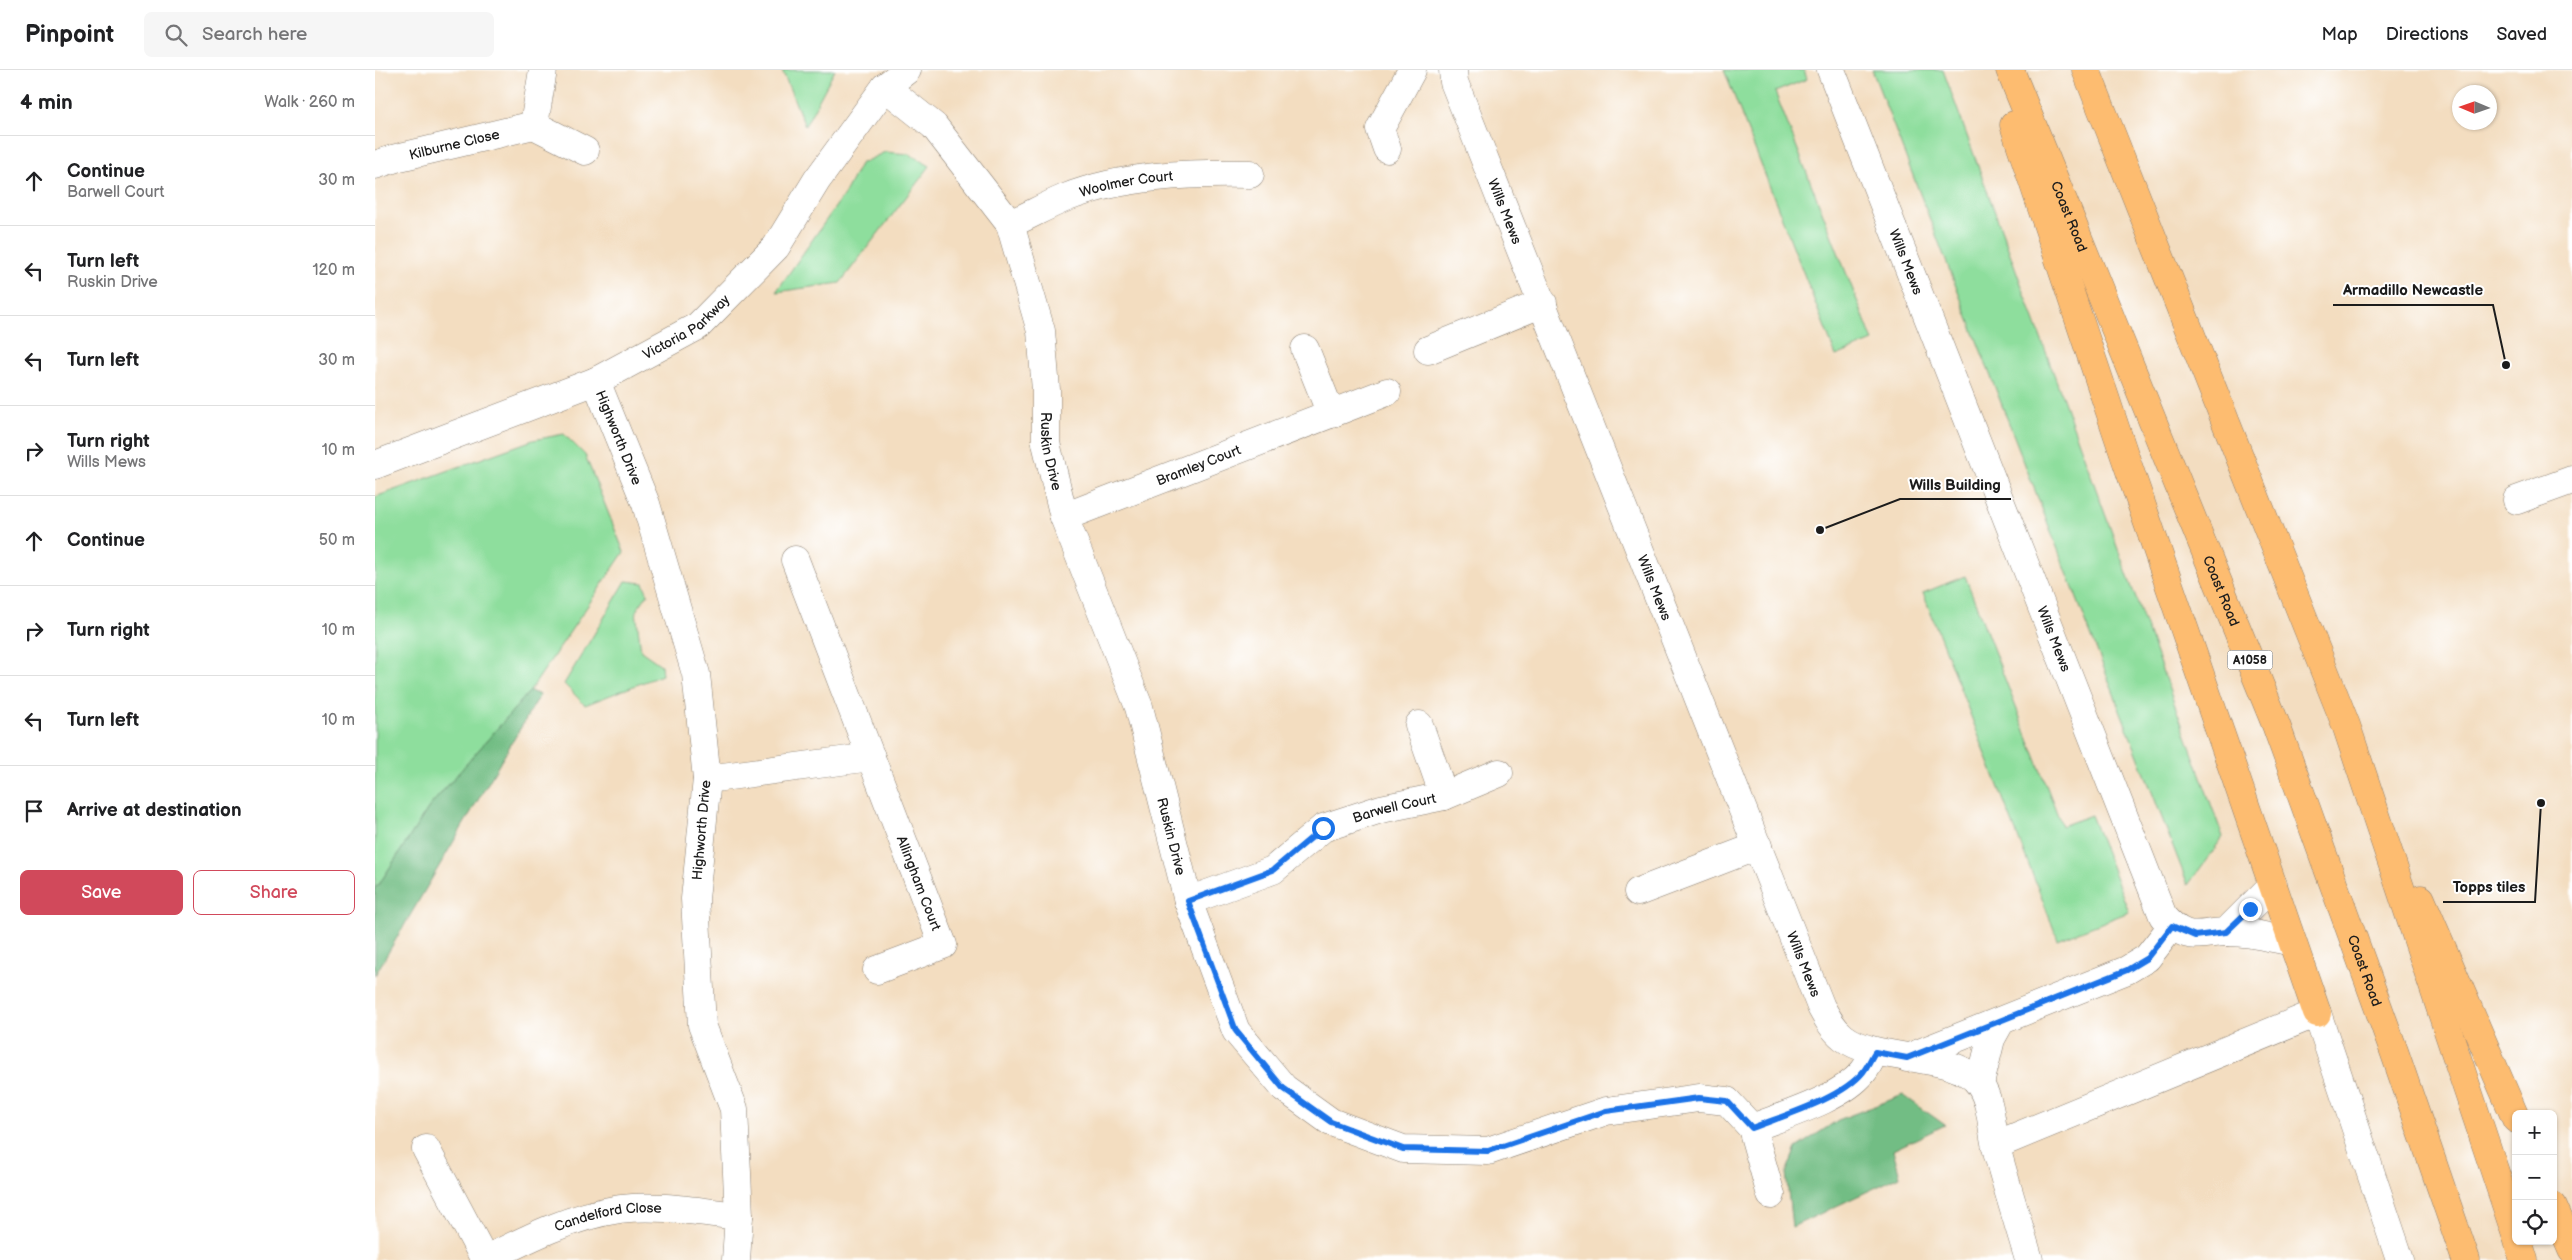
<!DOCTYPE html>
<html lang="en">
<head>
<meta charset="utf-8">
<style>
  :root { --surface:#fff; --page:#f6f6f6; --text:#202124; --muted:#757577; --line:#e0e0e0; --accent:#d1495b }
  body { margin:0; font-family:"Balsamiq Sans",sans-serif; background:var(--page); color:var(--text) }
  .controls { position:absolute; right:15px; bottom:15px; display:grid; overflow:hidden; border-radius:8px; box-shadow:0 1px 4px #0004 }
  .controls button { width:45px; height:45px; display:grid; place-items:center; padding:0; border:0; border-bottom:1px solid var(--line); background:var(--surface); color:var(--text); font:25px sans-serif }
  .compass { position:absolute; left:2077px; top:15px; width:45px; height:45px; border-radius:50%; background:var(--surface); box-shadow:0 1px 4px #0004; rotate:272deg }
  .stop { position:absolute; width:15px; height:15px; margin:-11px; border:4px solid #1a73e8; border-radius:50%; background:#fff }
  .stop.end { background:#1a73e8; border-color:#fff; box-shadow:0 1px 5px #0008 }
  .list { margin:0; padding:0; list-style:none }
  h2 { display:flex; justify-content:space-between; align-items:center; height:65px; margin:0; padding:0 20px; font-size:21px }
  h2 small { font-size:16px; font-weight:400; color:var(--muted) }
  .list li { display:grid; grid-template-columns:32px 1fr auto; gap:15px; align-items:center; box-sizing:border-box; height:90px; padding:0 20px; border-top:1px solid var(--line) }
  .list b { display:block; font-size:19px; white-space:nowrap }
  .list p { margin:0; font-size:16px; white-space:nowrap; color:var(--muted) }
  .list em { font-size:16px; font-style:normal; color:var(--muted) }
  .actions { display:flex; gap:10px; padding:15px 20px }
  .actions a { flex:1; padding:11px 0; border:1px solid var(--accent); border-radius:8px; text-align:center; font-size:18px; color:var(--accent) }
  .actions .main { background:var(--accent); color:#fff }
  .icon { flex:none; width:28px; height:28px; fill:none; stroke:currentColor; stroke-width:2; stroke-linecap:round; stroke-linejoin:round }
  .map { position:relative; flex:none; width:2197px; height:1190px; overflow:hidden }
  header { display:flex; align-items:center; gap:30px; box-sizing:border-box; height:70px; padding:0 25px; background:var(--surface); border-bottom:1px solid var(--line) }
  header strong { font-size:24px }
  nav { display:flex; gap:28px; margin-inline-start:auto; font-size:18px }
  .search { width:350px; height:45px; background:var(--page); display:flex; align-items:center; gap:12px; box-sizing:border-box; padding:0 18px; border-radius:8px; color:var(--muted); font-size:19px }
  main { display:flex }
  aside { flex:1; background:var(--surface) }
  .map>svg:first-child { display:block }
  .green { fill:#8ede9d; stroke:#557d5c }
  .forest { fill:#72bd84; stroke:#476c50 }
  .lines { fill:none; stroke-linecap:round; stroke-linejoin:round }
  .minor-casing { stroke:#887c6e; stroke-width:29 }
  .highway-casing { stroke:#887c6e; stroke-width:29 }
  .minor { stroke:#fff; stroke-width:28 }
  .highway { stroke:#fdbc70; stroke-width:28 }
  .route { stroke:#1a73e8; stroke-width:6 }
  .labels { text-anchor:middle; stroke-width:4; stroke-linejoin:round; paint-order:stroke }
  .shield { fill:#fff; stroke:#606060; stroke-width:1 }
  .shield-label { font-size:12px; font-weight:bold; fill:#1c1c1c }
  .street-label { font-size:14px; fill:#1c1c1c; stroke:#fff }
  .leader { fill:none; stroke:#1c1c1c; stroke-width:2 }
  .callout-dot { fill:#1c1c1c; stroke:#fff; stroke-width:2 }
  .callout-label { font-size:15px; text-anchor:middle; font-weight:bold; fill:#1c1c1c; stroke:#fff; stroke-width:4; stroke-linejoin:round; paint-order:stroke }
</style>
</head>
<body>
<header>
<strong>Pinpoint</strong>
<div class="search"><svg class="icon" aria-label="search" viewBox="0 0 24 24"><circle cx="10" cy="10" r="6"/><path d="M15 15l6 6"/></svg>Search here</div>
<nav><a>Map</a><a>Directions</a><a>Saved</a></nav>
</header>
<main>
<aside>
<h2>4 min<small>Walk · 260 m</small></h2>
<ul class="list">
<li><svg class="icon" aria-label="ahead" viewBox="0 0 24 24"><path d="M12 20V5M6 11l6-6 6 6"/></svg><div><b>Continue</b><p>Barwell Court</p></div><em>30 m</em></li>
<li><svg class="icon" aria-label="left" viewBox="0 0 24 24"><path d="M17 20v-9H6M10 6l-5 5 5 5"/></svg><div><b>Turn left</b><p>Ruskin Drive</p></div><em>120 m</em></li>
<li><svg class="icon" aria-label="left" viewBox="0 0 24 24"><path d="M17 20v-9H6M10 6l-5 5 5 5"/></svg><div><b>Turn left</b></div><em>30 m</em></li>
<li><svg class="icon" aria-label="right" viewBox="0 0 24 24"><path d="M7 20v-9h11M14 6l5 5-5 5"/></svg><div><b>Turn right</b><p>Wills Mews</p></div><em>10 m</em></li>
<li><svg class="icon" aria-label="ahead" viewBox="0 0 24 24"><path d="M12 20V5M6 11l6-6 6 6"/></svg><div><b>Continue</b></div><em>50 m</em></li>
<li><svg class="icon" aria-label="right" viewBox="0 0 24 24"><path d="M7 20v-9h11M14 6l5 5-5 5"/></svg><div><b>Turn right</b></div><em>10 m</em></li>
<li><svg class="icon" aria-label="left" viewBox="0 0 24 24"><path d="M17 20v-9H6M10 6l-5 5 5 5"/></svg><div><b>Turn left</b></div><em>10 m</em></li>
<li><svg class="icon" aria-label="arrive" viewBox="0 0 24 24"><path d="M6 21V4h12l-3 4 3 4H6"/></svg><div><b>Arrive at destination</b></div></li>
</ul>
<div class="actions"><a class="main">Save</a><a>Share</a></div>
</aside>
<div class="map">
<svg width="2197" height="1190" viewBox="0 0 2197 1190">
  <rect width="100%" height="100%" fill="#fff"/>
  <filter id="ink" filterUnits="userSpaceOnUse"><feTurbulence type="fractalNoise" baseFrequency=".02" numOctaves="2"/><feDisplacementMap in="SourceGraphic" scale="10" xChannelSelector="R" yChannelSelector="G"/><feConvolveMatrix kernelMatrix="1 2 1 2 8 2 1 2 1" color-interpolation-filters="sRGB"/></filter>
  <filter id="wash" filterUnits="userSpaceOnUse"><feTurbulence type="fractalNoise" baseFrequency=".0096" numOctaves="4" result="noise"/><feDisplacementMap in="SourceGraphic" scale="20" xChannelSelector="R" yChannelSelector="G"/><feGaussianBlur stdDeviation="1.12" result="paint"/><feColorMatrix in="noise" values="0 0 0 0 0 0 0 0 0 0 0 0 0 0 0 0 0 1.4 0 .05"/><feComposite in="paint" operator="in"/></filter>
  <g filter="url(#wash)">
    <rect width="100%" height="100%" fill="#f3ddc0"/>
    <path class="green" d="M407 0H460L430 56Z
      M1349 0H1429L1432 9 1400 22 1498 271 1461 286Z
      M1497 0H1568L1848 767 1813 815Z
      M510 82 534 84 555 96 465 213 401 222 470 123 485 94Z
      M189 364 210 385 249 482 155 621 54 737 3 816 0 817V427L158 370Z
      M1590 506 1687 756 1716 745 1754 842 1683 870 1548 523Z
      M251 511 268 513 273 524 261 541 266 581 286 595 287 605 210 635 189 614Z"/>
    <path class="forest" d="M155 621 165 625 0 905V817L3 816 54 737Z
      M1528 1025 1570 1055 1518 1080 1525 1106 1417 1157 1411 1103 1421 1078 1463 1050Z"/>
  </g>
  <g filter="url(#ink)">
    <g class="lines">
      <defs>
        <g id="minor">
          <path d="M168 0 159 55 210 81"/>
          <path id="s1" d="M1078 0 1079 12 1446 937C1452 948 1458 959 1468 967 1502 994 1583 981 1605 1015 1617 1033 1616 1057 1621 1077 1631 1115 1643 1152 1654 1190"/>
          <path id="s2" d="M1456 0 1788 846C1812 873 1821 863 1851 862 1873 861 1896 868 1917 872"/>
          <path id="s3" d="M510 17 559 56 635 154 666 261 671 320V373L689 447 764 637 813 831 861 961 909 1018 956 1052 1028 1079 1113 1081 1231 1041 1324 1028 1352 1031 1377 1058 1396 1125"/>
          <path d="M1012 79 1005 59 1037 0"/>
          <path id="s4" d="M0 95 21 88 159 55"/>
          <path id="s5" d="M635 154C653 146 671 136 690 128 748 105 813 103 875 104"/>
          <path d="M930 279 956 344"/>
          <path d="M1053 280 1168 233"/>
          <path id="s6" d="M221 311 271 434 321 604 332 709 320 829 327 955 359 1039 364 1146 361 1190"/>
          <path id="s7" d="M0 395 221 311 323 256 401 177 442 110 510 17 532 0"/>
          <path d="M2142 430 2197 410"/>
          <path id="s8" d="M689 447 1012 322"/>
          <path id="s9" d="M420 490 568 875 502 900"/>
          <path d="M1044 655 1069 726"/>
          <path d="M332 709 496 687"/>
          <path d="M1263 822 1383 776"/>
          <path id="s10" d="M813 831 898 800 948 758 1006 739 1069 726 1124 703"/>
          <path d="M1851 862 1898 815"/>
          <path d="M1532 988 1752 900 1772 888 1797 856"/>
          <path d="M1605 1014 1616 969 1626 951"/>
          <path d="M1377 1058C1410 1045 1466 1029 1488 1002 1493 996 1496 988 1500 982"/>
          <path d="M1621 1075 1942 943 2025 1190"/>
          <path d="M51 1079 110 1190"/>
          <path id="s11" d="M110 1190C153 1168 197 1146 245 1139 284 1134 325 1142 364 1146"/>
        </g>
        <g id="highway">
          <path id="s12" d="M1635 0 1901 655 2019 981 2091 1190"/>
          <path d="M1711 0 1971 655 2141 1165"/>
          <path d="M1639 55 1749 384 1942 943"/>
          <path d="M2046 829 2141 1049"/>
          <path d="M2178 1136 2197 1180"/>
          <path d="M2143 1171 2149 1190"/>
        </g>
      </defs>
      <use href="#minor" class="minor-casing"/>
      <use href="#highway" class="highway-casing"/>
      <use href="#minor" class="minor"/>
      <use href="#highway" class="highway"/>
    </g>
  </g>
  <g class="lines" filter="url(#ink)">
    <path class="route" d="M948 758 898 800 813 831 861 961 908 1018 956 1052 1028 1079 1113 1081 1231 1041 1324 1028 1352 1031 1377 1058C1410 1045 1466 1029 1488 1002 1493 996 1496 988 1500 982L1532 988 1752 900 1772 888 1797 856 1820 866 1851 862 1875 839"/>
  </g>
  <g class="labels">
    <rect class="shield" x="1852.5" y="580.5" width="45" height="19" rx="4"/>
    <g class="shield-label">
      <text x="1875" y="594">A1058</text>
    </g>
    <g class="street-label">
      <text dy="5" stroke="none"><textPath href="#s4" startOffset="82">Kilburne Close</textPath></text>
      <text dy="5" stroke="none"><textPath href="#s5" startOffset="124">Woolmer Court</textPath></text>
      <text dy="5" stroke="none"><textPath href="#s1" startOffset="151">Wills Mews</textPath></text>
      <text dy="5" stroke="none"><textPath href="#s12" startOffset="158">Coast Road</textPath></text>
      <text dy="5" stroke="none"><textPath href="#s2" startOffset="206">Wills Mews</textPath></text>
      <text dy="5" stroke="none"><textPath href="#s7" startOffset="342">Victoria Parkway</textPath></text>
      <text dy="5" stroke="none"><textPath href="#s6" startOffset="61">Highworth Drive</textPath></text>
      <text dy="5" stroke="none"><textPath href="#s3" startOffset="419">Ruskin Drive</textPath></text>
      <text dy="5" stroke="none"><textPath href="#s8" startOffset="144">Bramley Court</textPath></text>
      <text dy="5" stroke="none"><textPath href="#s1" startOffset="556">Wills Mews</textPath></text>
      <text dy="5" stroke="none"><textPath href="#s12" startOffset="562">Coast Road</textPath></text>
      <text dy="5" stroke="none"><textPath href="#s2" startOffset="611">Wills Mews</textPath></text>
      <text dy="5" stroke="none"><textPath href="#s10" startOffset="230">Barwell Court</textPath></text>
      <text transform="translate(326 760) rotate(-85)" y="5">Highworth Drive</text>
      <text dy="5" stroke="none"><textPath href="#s3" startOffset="824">Ruskin Drive</textPath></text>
      <text dy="5" stroke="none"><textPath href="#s9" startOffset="346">Allingham Court</textPath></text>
      <text dy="5" stroke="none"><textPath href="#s1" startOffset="961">Wills Mews</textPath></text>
      <text dy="5" stroke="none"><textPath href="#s12" startOffset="968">Coast Road</textPath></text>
      <text dy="5" stroke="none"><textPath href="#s11" startOffset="132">Candelford Close</textPath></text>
    </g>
  </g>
  <path class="leader" d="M2131 295L2118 235H1958M1445 460L1525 429H1636M2166 733L2160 832H2068"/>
  <g class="callout-dot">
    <circle cx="2131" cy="295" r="5"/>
    <circle cx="1445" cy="460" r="5"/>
    <circle cx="2166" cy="733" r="5"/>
  </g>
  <g class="callout-label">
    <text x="2038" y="225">Armadillo Newcastle</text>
    <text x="1580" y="420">Wills Building</text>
    <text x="2114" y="822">Topps tiles</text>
  </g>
</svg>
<div class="controls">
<button>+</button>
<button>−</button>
<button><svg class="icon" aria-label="locate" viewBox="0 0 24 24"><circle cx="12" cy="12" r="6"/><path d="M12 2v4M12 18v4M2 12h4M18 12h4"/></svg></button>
</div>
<svg class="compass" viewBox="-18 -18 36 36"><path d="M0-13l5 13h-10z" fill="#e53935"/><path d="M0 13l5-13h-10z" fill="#757577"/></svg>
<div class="stop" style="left:948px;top:758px"></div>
<div class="stop end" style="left:1875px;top:839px"></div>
</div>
</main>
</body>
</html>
